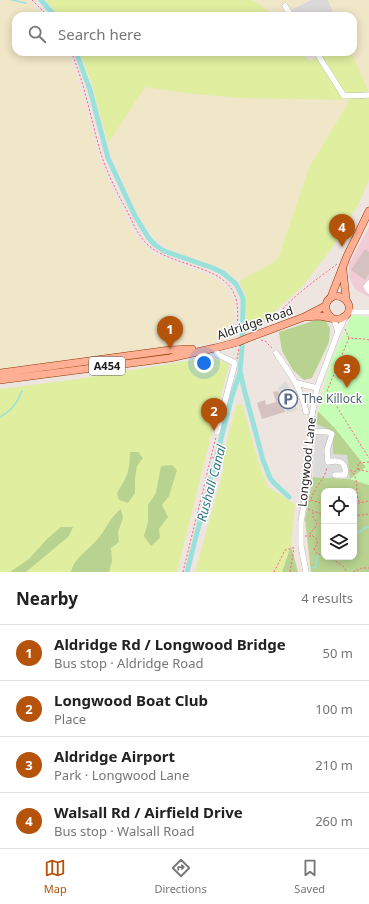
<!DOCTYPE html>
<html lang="en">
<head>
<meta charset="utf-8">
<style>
  :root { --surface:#fff; --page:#f2f2f2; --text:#222; --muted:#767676; --line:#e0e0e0; --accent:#b45309 }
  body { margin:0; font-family:"Noto Sans",sans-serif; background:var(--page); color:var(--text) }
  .controls { position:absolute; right:12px; bottom:12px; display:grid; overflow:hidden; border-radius:8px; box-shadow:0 2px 10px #0003 }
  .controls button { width:36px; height:36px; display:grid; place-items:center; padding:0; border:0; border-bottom:1px solid var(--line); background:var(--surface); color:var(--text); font:20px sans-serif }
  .you { position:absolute; left:204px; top:363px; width:14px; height:14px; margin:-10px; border:3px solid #fff; border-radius:50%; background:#1a73e8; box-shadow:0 0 0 6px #1a73e833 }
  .badge { display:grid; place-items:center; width:26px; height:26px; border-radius:50%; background:var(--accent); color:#fff; font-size:13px; font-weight:700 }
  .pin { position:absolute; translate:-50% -33px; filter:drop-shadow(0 1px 2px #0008) }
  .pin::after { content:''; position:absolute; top:21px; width:14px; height:12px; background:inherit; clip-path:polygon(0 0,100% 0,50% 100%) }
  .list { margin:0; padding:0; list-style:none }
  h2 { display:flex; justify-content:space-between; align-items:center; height:52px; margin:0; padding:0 16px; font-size:17px }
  h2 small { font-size:13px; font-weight:400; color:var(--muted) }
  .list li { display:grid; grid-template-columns:26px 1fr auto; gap:12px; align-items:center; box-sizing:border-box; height:56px; padding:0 16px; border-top:1px solid var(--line) }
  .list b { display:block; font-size:15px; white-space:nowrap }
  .list p { margin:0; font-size:13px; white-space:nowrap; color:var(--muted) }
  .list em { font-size:13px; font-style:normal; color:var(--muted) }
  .icon { flex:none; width:22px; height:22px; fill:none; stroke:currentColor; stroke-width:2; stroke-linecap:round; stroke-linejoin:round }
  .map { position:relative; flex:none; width:369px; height:572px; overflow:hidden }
  .search { position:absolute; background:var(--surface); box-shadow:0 2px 10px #0003; left:12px; right:12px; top:12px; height:44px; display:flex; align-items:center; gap:10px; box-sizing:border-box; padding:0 14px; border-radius:12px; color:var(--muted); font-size:15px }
  .sheet { height:276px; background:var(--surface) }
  nav { display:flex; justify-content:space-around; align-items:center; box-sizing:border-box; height:56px; border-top:1px solid var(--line); background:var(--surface); font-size:11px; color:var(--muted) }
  nav a { display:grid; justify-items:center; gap:2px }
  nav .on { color:var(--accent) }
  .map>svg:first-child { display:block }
  .residential { fill:#dad8d9 }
  .commercial { fill:#f1ccd6 }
  .farmland { fill:#f0e6c8 }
  .grass { fill:#dfee9f }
  .forest { fill:#b8d290; fill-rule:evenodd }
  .park { fill:#c7feb6 }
  .parking { fill:#dbdbdb }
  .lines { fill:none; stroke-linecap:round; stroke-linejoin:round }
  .stream { stroke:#9be1db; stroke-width:1.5 }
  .canal { stroke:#9be1db; stroke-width:5 }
  .building { fill:#d5c2c0 }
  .minor-casing { stroke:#9f9f9f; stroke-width:6 }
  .major-casing { stroke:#933500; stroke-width:8 }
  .path { stroke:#ff6080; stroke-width:1; stroke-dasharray:2 2; stroke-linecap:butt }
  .minor { stroke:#fff; stroke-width:5.5 }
  .major { stroke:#ffb094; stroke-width:7 }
  .major-bridge-casing { stroke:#933500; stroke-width:8; stroke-linecap:butt }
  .major-bridge { stroke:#ffb094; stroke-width:7 }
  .labels { text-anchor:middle; stroke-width:3; stroke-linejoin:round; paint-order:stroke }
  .shield { fill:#fff; stroke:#5f5f5f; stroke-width:1 }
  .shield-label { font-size:11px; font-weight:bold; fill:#1b1b1b }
  .street-label { font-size:12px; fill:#1b1b1b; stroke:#fff }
  .service-label { font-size:12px; fill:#4e5e75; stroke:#fff; text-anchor:start }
  .water-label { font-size:13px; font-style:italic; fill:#347a8a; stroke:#fff }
</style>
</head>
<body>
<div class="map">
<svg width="369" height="572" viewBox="0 0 369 572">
  <rect width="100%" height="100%" fill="#eee5e0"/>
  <path class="residential" d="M311 0H328L335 16H284L291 10Z"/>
  <path class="commercial" d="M369 227V297L355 289 349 278V264Z"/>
  <path class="farmland" d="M0 0H29L46 16H16V52H67L75 70 102 166 120 206 137 238 153 254 210 276 220 281 227 288 233 301 234 337 210 344 176 345 0 369Z
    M251 0H311L291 10 284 16H273L258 3Z
    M328 0H369V91L368 92 351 52H353V16H335Z
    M145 87 185 93 238 98 351 100 309 168 279 256 273 263 239 281 221 268 175 252 157 241 138 216 109 151 108 143Z"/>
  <path class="grass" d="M46 0H251L258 3 273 16H58Z
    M79 52H301L309 61 325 52H351L368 91 369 92V180L360 201 333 247 302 287 267 318 246 333V296L239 281 273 263 279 256 309 168 350 100 238 98 185 93 145 87 108 143 91 81Z
    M211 357 229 364 177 572H0V389L78 379Z
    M242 404 259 463 268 487 295 504 291 546 282 572H195L223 471V456L236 405Z"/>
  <path class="forest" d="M316 320H325L330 328 329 342 312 378 304 380 293 370 282 351 279 332Z
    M318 411 334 427 366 467 350 479 369 485V572H311L305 519 313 477 349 479 333 454 332 431 316 424ZM324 491H354V557H324Z
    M130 452H138L143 458 137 466 135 478V493L128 503 119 500 117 493C127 477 130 471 130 452Z
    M172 465 177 470 169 496 162 505 168 517 159 529 160 538 151 546 144 536 148 522V505L156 493 161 466Z
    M121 509 123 518 118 532 119 542 111 548 112 561 109 572H71C74 558 87 551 96 541 106 530 109 518 121 509Z
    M61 527H73L69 536 26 572H10L29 559 47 539Z
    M291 546 298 572H282Z"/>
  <path class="park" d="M352 315 369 317V485L350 479 366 467 334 427 318 411 330 364Z"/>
  <path class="parking" d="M286 381 297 410 287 413 278 388Z
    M316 424 332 431 333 454 347 455 350 479 313 477Z"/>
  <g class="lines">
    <path class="stream" d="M12 0 26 3
      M0 417C10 412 18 402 22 391
      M354 535 367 527H369
      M320 555 324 552
      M311 568 316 567 317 556"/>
    <path class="canal" d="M41 0 55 16
      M76 52 90 90 108 158 135 216 148 237 154 244 164 251 213 268 223 273 236 284 243 298V306L242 348 240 371 244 389 263 460 270 478 274 483 289 497
      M187 572 232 396 240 372"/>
  </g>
  <path class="building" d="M365 249 369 252V274L365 280 351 270Z
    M278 391 285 412 262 419 257 403 265 400 266 405 276 402 273 392Z"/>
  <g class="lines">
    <defs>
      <path id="minor" d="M285 6 291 16
        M316 52 344 96 369 95
        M369 283 366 287 369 291
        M348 312H369
        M334 319 338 332
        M215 348 217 354 235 363 217 432
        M276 353C289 372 302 389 306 412
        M297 383 317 388
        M310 431 328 432 332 434 327 450 328 462C339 459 347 462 345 475H335
        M306 572 301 546V522L308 480 310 452V431L311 420 317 388 338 332 346 315"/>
      <path id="major" d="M343 270 346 299
        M331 297 347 256 369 211
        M304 317C309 317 315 316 320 316 327 317 336 321 342 318 355 312 349 295 334 296 324 300 323 311 332 318
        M248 338 304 317 325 306
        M0 373 170 350 192 349
        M0 380 170 358 215 348 238 342"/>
    </defs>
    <use href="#minor" class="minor-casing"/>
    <use href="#major" class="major-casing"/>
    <path class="path" d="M32 0 48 16
      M71 52C86 86 91 122 102 157 108 174 116 191 125 207 131 219 136 231 144 241 167 268 227 263 236 299 239 311 237 323 237 335
      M274 322C283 302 319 278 337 264
      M345 329 349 338
      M261 340 265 341 272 348
      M369 340 364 339 349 338 327 391 369 458
      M237 359 239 348
      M212 457 219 460
      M358 469 369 472
      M350 470C361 480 354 490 359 502
      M354 472 358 469V463L369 462
      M311 500 324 504
      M309 502 311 500C314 487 325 480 327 467
      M354 504 369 501
      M308 509 324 515
      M313 512V517L317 523 315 528 310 533 317 540V545L314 548C316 554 318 555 324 555
      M354 516 369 514
      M305 536H312
      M329 557 343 566 347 572
      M183 572 216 437
      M274 572 285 550 296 547
      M290 572 294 548
      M353 572 362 568H369"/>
    <use href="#minor" class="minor"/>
    <use href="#major" class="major"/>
    <defs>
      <path id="major-bridge" d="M238 342 248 338"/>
    </defs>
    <use href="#major-bridge" class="major-bridge-casing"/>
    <use href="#major-bridge" class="major-bridge"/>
  </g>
  <defs>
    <symbol id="parking-ring" viewBox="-11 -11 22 22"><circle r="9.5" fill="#fff" stroke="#5c6f8a" stroke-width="1.5"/><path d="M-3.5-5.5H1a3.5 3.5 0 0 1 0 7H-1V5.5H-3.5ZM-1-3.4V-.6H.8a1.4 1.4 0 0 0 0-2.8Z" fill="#5c6f8a"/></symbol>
  </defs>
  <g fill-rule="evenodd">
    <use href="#parking-ring" x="277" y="388" width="22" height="22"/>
  </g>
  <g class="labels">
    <rect class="shield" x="89" y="357" width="36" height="18" rx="3"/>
    <g class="shield-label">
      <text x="107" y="370">A454</text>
    </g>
    <g class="street-label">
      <text transform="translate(255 323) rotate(-19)" y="4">Aldridge Road</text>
      <text transform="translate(307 462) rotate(-84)" y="4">Longwood Lane</text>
    </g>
    <g class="service-label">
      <text x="302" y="403">The Killock</text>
    </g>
    <g class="water-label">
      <text transform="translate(211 483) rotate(-75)" y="5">Rushall Canal</text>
    </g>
  </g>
</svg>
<div class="controls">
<button><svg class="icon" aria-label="locate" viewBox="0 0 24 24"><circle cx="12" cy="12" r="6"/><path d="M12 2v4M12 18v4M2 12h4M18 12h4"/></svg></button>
<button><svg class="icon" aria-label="layers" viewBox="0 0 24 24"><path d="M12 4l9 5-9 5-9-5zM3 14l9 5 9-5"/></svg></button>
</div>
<div class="you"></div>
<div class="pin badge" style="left:170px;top:349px">1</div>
<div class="pin badge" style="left:214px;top:431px">2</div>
<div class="pin badge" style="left:347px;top:388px">3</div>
<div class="pin badge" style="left:342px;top:247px">4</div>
<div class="search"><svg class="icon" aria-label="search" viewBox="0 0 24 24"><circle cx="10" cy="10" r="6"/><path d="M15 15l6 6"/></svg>Search here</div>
</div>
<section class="sheet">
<h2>Nearby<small>4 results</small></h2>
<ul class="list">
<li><span class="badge">1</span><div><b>Aldridge Rd / Longwood Bridge</b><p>Bus stop · Aldridge Road</p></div><em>50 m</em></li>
<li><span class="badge">2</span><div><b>Longwood Boat Club</b><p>Place</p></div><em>100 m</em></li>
<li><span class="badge">3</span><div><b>Aldridge Airport</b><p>Park · Longwood Lane</p></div><em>210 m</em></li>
<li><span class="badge">4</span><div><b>Walsall Rd / Airfield Drive</b><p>Bus stop · Walsall Road</p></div><em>260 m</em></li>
</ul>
</section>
<nav>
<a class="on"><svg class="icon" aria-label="map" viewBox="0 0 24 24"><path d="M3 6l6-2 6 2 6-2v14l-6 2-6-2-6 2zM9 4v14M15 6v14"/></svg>Map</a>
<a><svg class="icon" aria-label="directions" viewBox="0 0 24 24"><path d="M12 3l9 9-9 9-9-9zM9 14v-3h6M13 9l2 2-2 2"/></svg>Directions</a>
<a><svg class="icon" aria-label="saved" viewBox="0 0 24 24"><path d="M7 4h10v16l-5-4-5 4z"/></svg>Saved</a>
</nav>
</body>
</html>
